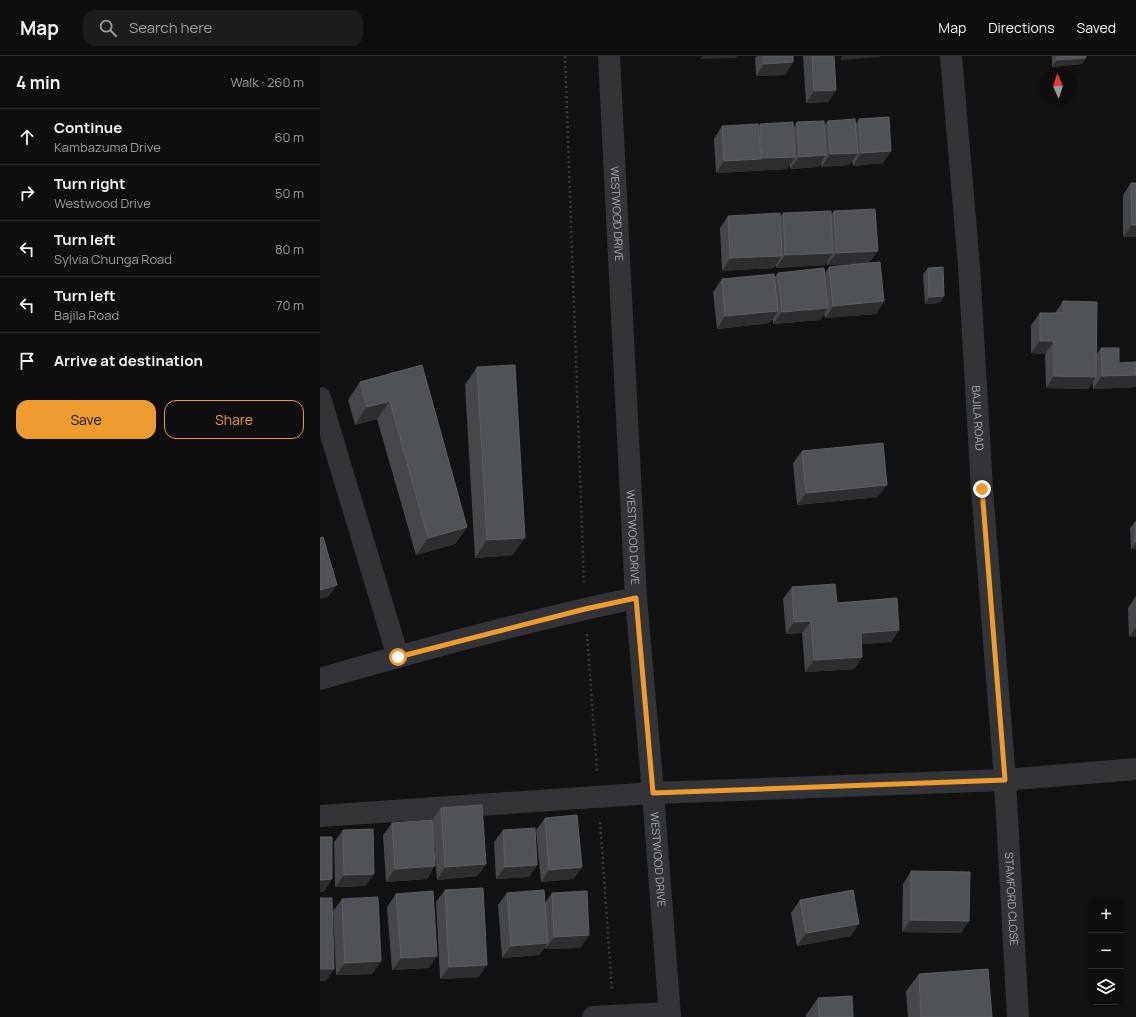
<!DOCTYPE html>
<html lang="en">
<head>
<meta charset="utf-8">
<style>
  :root { --surface:#0e0e0e; --page:#1c1c1c; --text:#f1f3f6; --muted:#9b9c9e; --line:#2e2e2e; --accent:#ee9c2f }
  body { margin:0; font-family:Manrope,sans-serif; background:var(--page); color:var(--text) }
  .controls { position:absolute; right:12px; bottom:12px; display:grid; overflow:hidden; border-radius:8px; box-shadow:0 1px 3px #0004 }
  .controls button { width:36px; height:36px; display:grid; place-items:center; padding:0; border:0; border-bottom:1px solid var(--line); background:var(--surface); color:var(--text); font:20px sans-serif }
  .compass { position:absolute; left:720px; top:12px; width:36px; height:36px; border-radius:50%; background:var(--surface); box-shadow:0 1px 3px #0004; rotate:357deg }
  .stop { position:absolute; width:12px; height:12px; margin:-9px; border:3px solid #ee9c2f; border-radius:50%; background:#fff }
  .stop.end { background:#ee9c2f; border-color:#fff; box-shadow:0 1px 4px #0008 }
  .list { margin:0; padding:0; list-style:none }
  h2 { display:flex; justify-content:space-between; align-items:center; height:52px; margin:0; padding:0 16px; font-size:17px }
  h2 small { font-size:13px; font-weight:400; color:var(--muted) }
  .list li { display:grid; grid-template-columns:26px 1fr auto; gap:12px; align-items:center; box-sizing:border-box; height:56px; padding:0 16px; border-top:1px solid var(--line) }
  .list b { display:block; font-size:15px; white-space:nowrap }
  .list p { margin:0; font-size:13px; white-space:nowrap; color:var(--muted) }
  .list em { font-size:13px; font-style:normal; color:var(--muted) }
  .actions { display:flex; gap:8px; padding:12px 16px }
  .actions a { flex:1; padding:9px 0; border:1px solid var(--accent); border-radius:12px; text-align:center; font-size:14px; color:var(--accent) }
  .actions .main { background:var(--accent); color:#111 }
  .icon { flex:none; width:22px; height:22px; fill:none; stroke:currentColor; stroke-width:2; stroke-linecap:round; stroke-linejoin:round }
  .map { position:relative; flex:none; width:816px; height:961px; overflow:hidden }
  header { display:flex; align-items:center; gap:24px; box-sizing:border-box; height:56px; padding:0 20px; background:var(--surface); border-bottom:1px solid var(--line) }
  header strong { font-size:19px }
  nav { display:flex; gap:22px; margin-inline-start:auto; font-size:14px }
  .search { width:280px; height:36px; background:var(--page); display:flex; align-items:center; gap:10px; box-sizing:border-box; padding:0 14px; border-radius:12px; color:var(--muted); font-size:15px }
  main { display:flex }
  aside { flex:1; background:var(--surface) }
  .map>svg:first-child { display:block }
  .lines { fill:none; stroke-linecap:round; stroke-linejoin:round }
  .path { stroke:#393b3f; stroke-width:2.5; stroke-dasharray:2 3; stroke-linecap:butt }
  .minor { stroke:#333438; stroke-width:22 }
  .tertiary { stroke:#333438; stroke-width:22 }
  .wall { fill:#45474b }
  .shaded-wall { fill:#2c2e30 }
  .building { fill:#4f5256; stroke:#5c6065 }
  .route { stroke:#ee9c2f; stroke-width:5 }
  .labels { text-anchor:middle; stroke-width:3; stroke-linejoin:round; paint-order:stroke }
  .street-label { font-size:11px; fill:#a3aab4; stroke:#0d0d0e }
</style>
</head>
<body>
<header>
<strong>Map</strong>
<div class="search"><svg class="icon" aria-label="search" viewBox="0 0 24 24"><circle cx="10" cy="10" r="6"/><path d="M15 15l6 6"/></svg>Search here</div>
<nav><a>Map</a><a>Directions</a><a>Saved</a></nav>
</header>
<main>
<aside>
<h2>4 min<small>Walk · 260 m</small></h2>
<ul class="list">
<li><svg class="icon" aria-label="ahead" viewBox="0 0 24 24"><path d="M12 20V5M6 11l6-6 6 6"/></svg><div><b>Continue</b><p>Kambazuma Drive</p></div><em>60 m</em></li>
<li><svg class="icon" aria-label="right" viewBox="0 0 24 24"><path d="M7 20v-9h11M14 6l5 5-5 5"/></svg><div><b>Turn right</b><p>Westwood Drive</p></div><em>50 m</em></li>
<li><svg class="icon" aria-label="left" viewBox="0 0 24 24"><path d="M17 20v-9H6M10 6l-5 5 5 5"/></svg><div><b>Turn left</b><p>Sylvia Chunga Road</p></div><em>80 m</em></li>
<li><svg class="icon" aria-label="left" viewBox="0 0 24 24"><path d="M17 20v-9H6M10 6l-5 5 5 5"/></svg><div><b>Turn left</b><p>Bajila Road</p></div><em>70 m</em></li>
<li><svg class="icon" aria-label="arrive" viewBox="0 0 24 24"><path d="M6 21V4h12l-3 4 3 4H6"/></svg><div><b>Arrive at destination</b></div></li>
</ul>
<div class="actions"><a class="main">Save</a><a>Share</a></div>
</aside>
<div class="map">
<svg width="816" height="961" viewBox="0 0 816 961">
  <rect width="100%" height="100%" fill="#121213"/>
  <g class="lines">
    <path class="path" d="M245 0 264 528
      M267 578 277 715
      M280 766 292 935"/>
    <g class="minor">
      <path id="s1" d="M631 0 649 210 662 433 685 724 698 961"/>
      <path d="M0 342 78 601"/>
      <path d="M0 623C104 593 209 564 316 542"/>
      <path d="M0 760 333 737 685 724 816 713"/>
      <path d="M273 961 349 957"/>
    </g>
    <path class="tertiary" id="s2" d="M289 0 316 542 333 737 350 961"/>
  </g>
  <path class="wall" d="M437 0H473V6L465 19 436 20 435 2Z
    M483 0H514L516 34 508 46 486 47Z
    M732 0H766L762 8 732 11Z
    M539 63 571 95 563 107 533 110 532 105 529 109 501 111V107L498 111 470 113V108L467 113 433 115V114V115L396 117 394 83 402 70H439L440 68 474 71 477 66 504 69 508 65 536 68Z
    M811 127 816 181H803V139Z
    M514 155 550 207 564 245 556 258 505 262 504 258 500 264 453 268V263L450 267 397 273 393 236 402 223 454 222 458 217H505L509 211 539 208 507 209V206L505 209 456 212V209L454 212 402 215 400 172 408 160 460 161 463 157 511 159Z
    M608 212 620 247 605 248 603 218Z
    M743 245 777 298 781 292 799 307 816 306V331L773 333V326L768 333 726 332 725 298 711 297V269L720 257H735Z
    M102 309 147 471 135 488 96 499 57 363 35 369 28 344 40 326Z
    M157 311 193 499 155 502 145 329Z
    M482 395 558 441 477 449 473 407Z
    M815 466 816 493H811L810 472Z
    M472 531 517 547 579 574 571 586 541 588 542 601 534 613 485 616 482 577 466 578 463 543Z
    M816 540V581H809L808 552Z
    M121 752 166 808 157 820 117 824 112 764Z
    M225 762 262 811 253 823 221 826 216 774Z
    M72 767 107 823 66 826 63 779Z
    M23 774 45 830 15 831 14 786Z
    M183 774 217 809 209 821 176 823 174 786Z
    M591 815 649 865 641 877 582 876 583 828Z
    M125 834 159 921 120 923 116 846Z
    M187 837 225 847 232 837 269 879 260 892 225 893V891L219 899 182 902 178 849Z
    M76 838 109 912 72 914 67 851Z
    M22 843 61 905 52 918 16 919 13 855Z
    M480 844 531 880 477 890 471 857Z
    M599 918 672 961H588L586 935Z
    M498 942 533 961H486V959Z"/>
  <path class="shaded-wall" d="M383 0H417L416 2 380 3Z
    M522 0H561L560 1 520 4Z
    M766 2 762 8 732 11 737 4Z
    M473 6 465 19 436 20 444 8Z
    M516 34 508 46 486 47 494 35Z
    M571 95 563 107 533 110 541 97Z
    M538 97 529 109 501 111 510 98Z
    M506 99 498 111 470 113 479 101Z
    M475 101 467 113 433 115 442 102Z
    M441 103 433 115 396 117 404 105Z
    M812 169H816V181H803Z
    M558 195 549 207 507 209 516 197Z
    M513 197 505 209 456 212 465 199Z
    M462 200 454 212 402 215 410 202Z
    M624 240 620 247 605 248 609 241Z
    M564 245 556 258 505 262 513 250Z
    M508 252 500 264 453 268 462 256Z
    M458 255 450 267 397 273 405 260Z
    M720 285H734L725 298 711 297Z
    M816 319V331L773 333 782 320Z
    M734 320 776 321 768 333 726 332Z
    M70 345 57 363 35 369 47 351Z
    M567 429 558 441 477 449 486 437Z
    M147 471 135 488 96 499 108 482Z
    M205 482 193 499 155 502 167 484Z
    M816 487V493H811Z
    M17 529 8 541 0 543V534Z
    M491 565 482 577 466 578 474 566Z
    M816 571V581H809Z
    M579 574 571 586 532 589 541 577Z
    M542 601 534 613 485 616 494 604Z
    M166 808 157 820 117 824 125 811Z
    M217 809 209 821 176 823 185 811Z
    M115 810 107 823 66 826 75 813Z
    M262 811 253 823 221 826 229 814Z
    M54 818 45 830 15 831 24 819Z
    M12 823 4 836H0V824Z
    M591 864 649 865 641 877 582 876Z
    M539 868 531 880 477 890 486 877Z
    M269 879 260 892 225 893 234 881Z
    M228 887 219 899 182 902 191 890Z
    M117 900 109 912 72 914 81 902Z
    M61 905 52 918 16 919 25 907Z
    M167 909 159 921 120 923 129 911Z
    M0 913H14L6 925H0Z"/>
  <path class="building" d="M444 0H473V6L444 8Z
    M492 0H514L516 34 494 35Z
    M737 0H766V2L737 4Z
    M569 61 571 95 541 97 539 63Z
    M535 63 538 97 510 98 508 65Z
    M504 65 506 99 479 101 477 66Z
    M473 66 475 101 442 102 440 68Z
    M438 68 441 103 404 105 402 70Z
    M811 127H816V169H812Z
    M555 153 558 195 516 197 514 155Z
    M511 155 513 197 465 199 463 157Z
    M460 157 462 200 410 202 408 160Z
    M560 206 564 245 513 250 509 211Z
    M623 211 624 240 609 241 608 212Z
    M504 212 508 252 462 256 458 217Z
    M454 218 458 255 405 260 402 223Z
    M743 245 777 246 776 321 734 320V285H720V257H743Z
    M781 292H799V307L816 306V319L782 320Z
    M102 309 147 471 108 482 70 345 47 351 40 326Z
    M195 309 205 482 167 484 157 311Z
    M563 387 567 429 486 437 482 395Z
    M815 466H816V487Z
    M3 481 17 529 0 534V482Z
    M515 528 517 547 577 542 579 574 541 577 542 601 494 604 491 565 474 566 472 531Z
    M162 749 166 808 125 811 121 752Z
    M257 759 262 811 229 814 225 762Z
    M112 764 115 810 75 813 72 767Z
    M215 772 217 809 185 811 183 774Z
    M53 773 54 818 24 819 23 774Z
    M0 781H12V823L0 824Z
    M591 815 650 816 649 865 591 864Z
    M163 832 167 909 129 911 125 834Z
    M224 834 228 887 191 890 187 837Z
    M533 834 539 868 486 877 480 844Z
    M113 835 117 900 81 902 76 838Z
    M267 835 269 879 234 881 232 837Z
    M58 841 61 905 25 907 22 843Z
    M0 842H12L14 913H0Z
    M668 913 672 961H601L599 918Z
    M532 940 533 961H499L498 942Z"/>
  <g class="lines">
    <path class="route" d="M78 601 265 553 316 542 333 737 685 724 662 433"/>
  </g>
  <g class="labels">
    <g class="street-label">
      <text dy="4" stroke="none"><textPath href="#s2" startOffset="158">WESTWOOD DRIVE</textPath></text>
      <text dy="4" stroke="none"><textPath href="#s1" startOffset="363">BAJILA ROAD</textPath></text>
      <text dy="4" stroke="none"><textPath href="#s2" startOffset="482">WESTWOOD DRIVE</textPath></text>
      <text dy="4" stroke="none"><textPath href="#s2" startOffset="805">WESTWOOD DRIVE</textPath></text>
      <text dy="4" stroke="none"><textPath href="#s1" startOffset="845">STAMFORD CLOSE</textPath></text>
    </g>
  </g>
</svg>
<div class="controls">
<button>+</button>
<button>−</button>
<button><svg class="icon" aria-label="layers" viewBox="0 0 24 24"><path d="M12 4l9 5-9 5-9-5zM3 14l9 5 9-5"/></svg></button>
</div>
<svg class="compass" viewBox="-18 -18 36 36"><path d="M0-13l5 13h-10z" fill="#e53935"/><path d="M0 13l5-13h-10z" fill="#9b9c9e"/></svg>
<div class="stop" style="left:78px;top:601px"></div>
<div class="stop end" style="left:662px;top:433px"></div>
</div>
</main>
</body>
</html>
